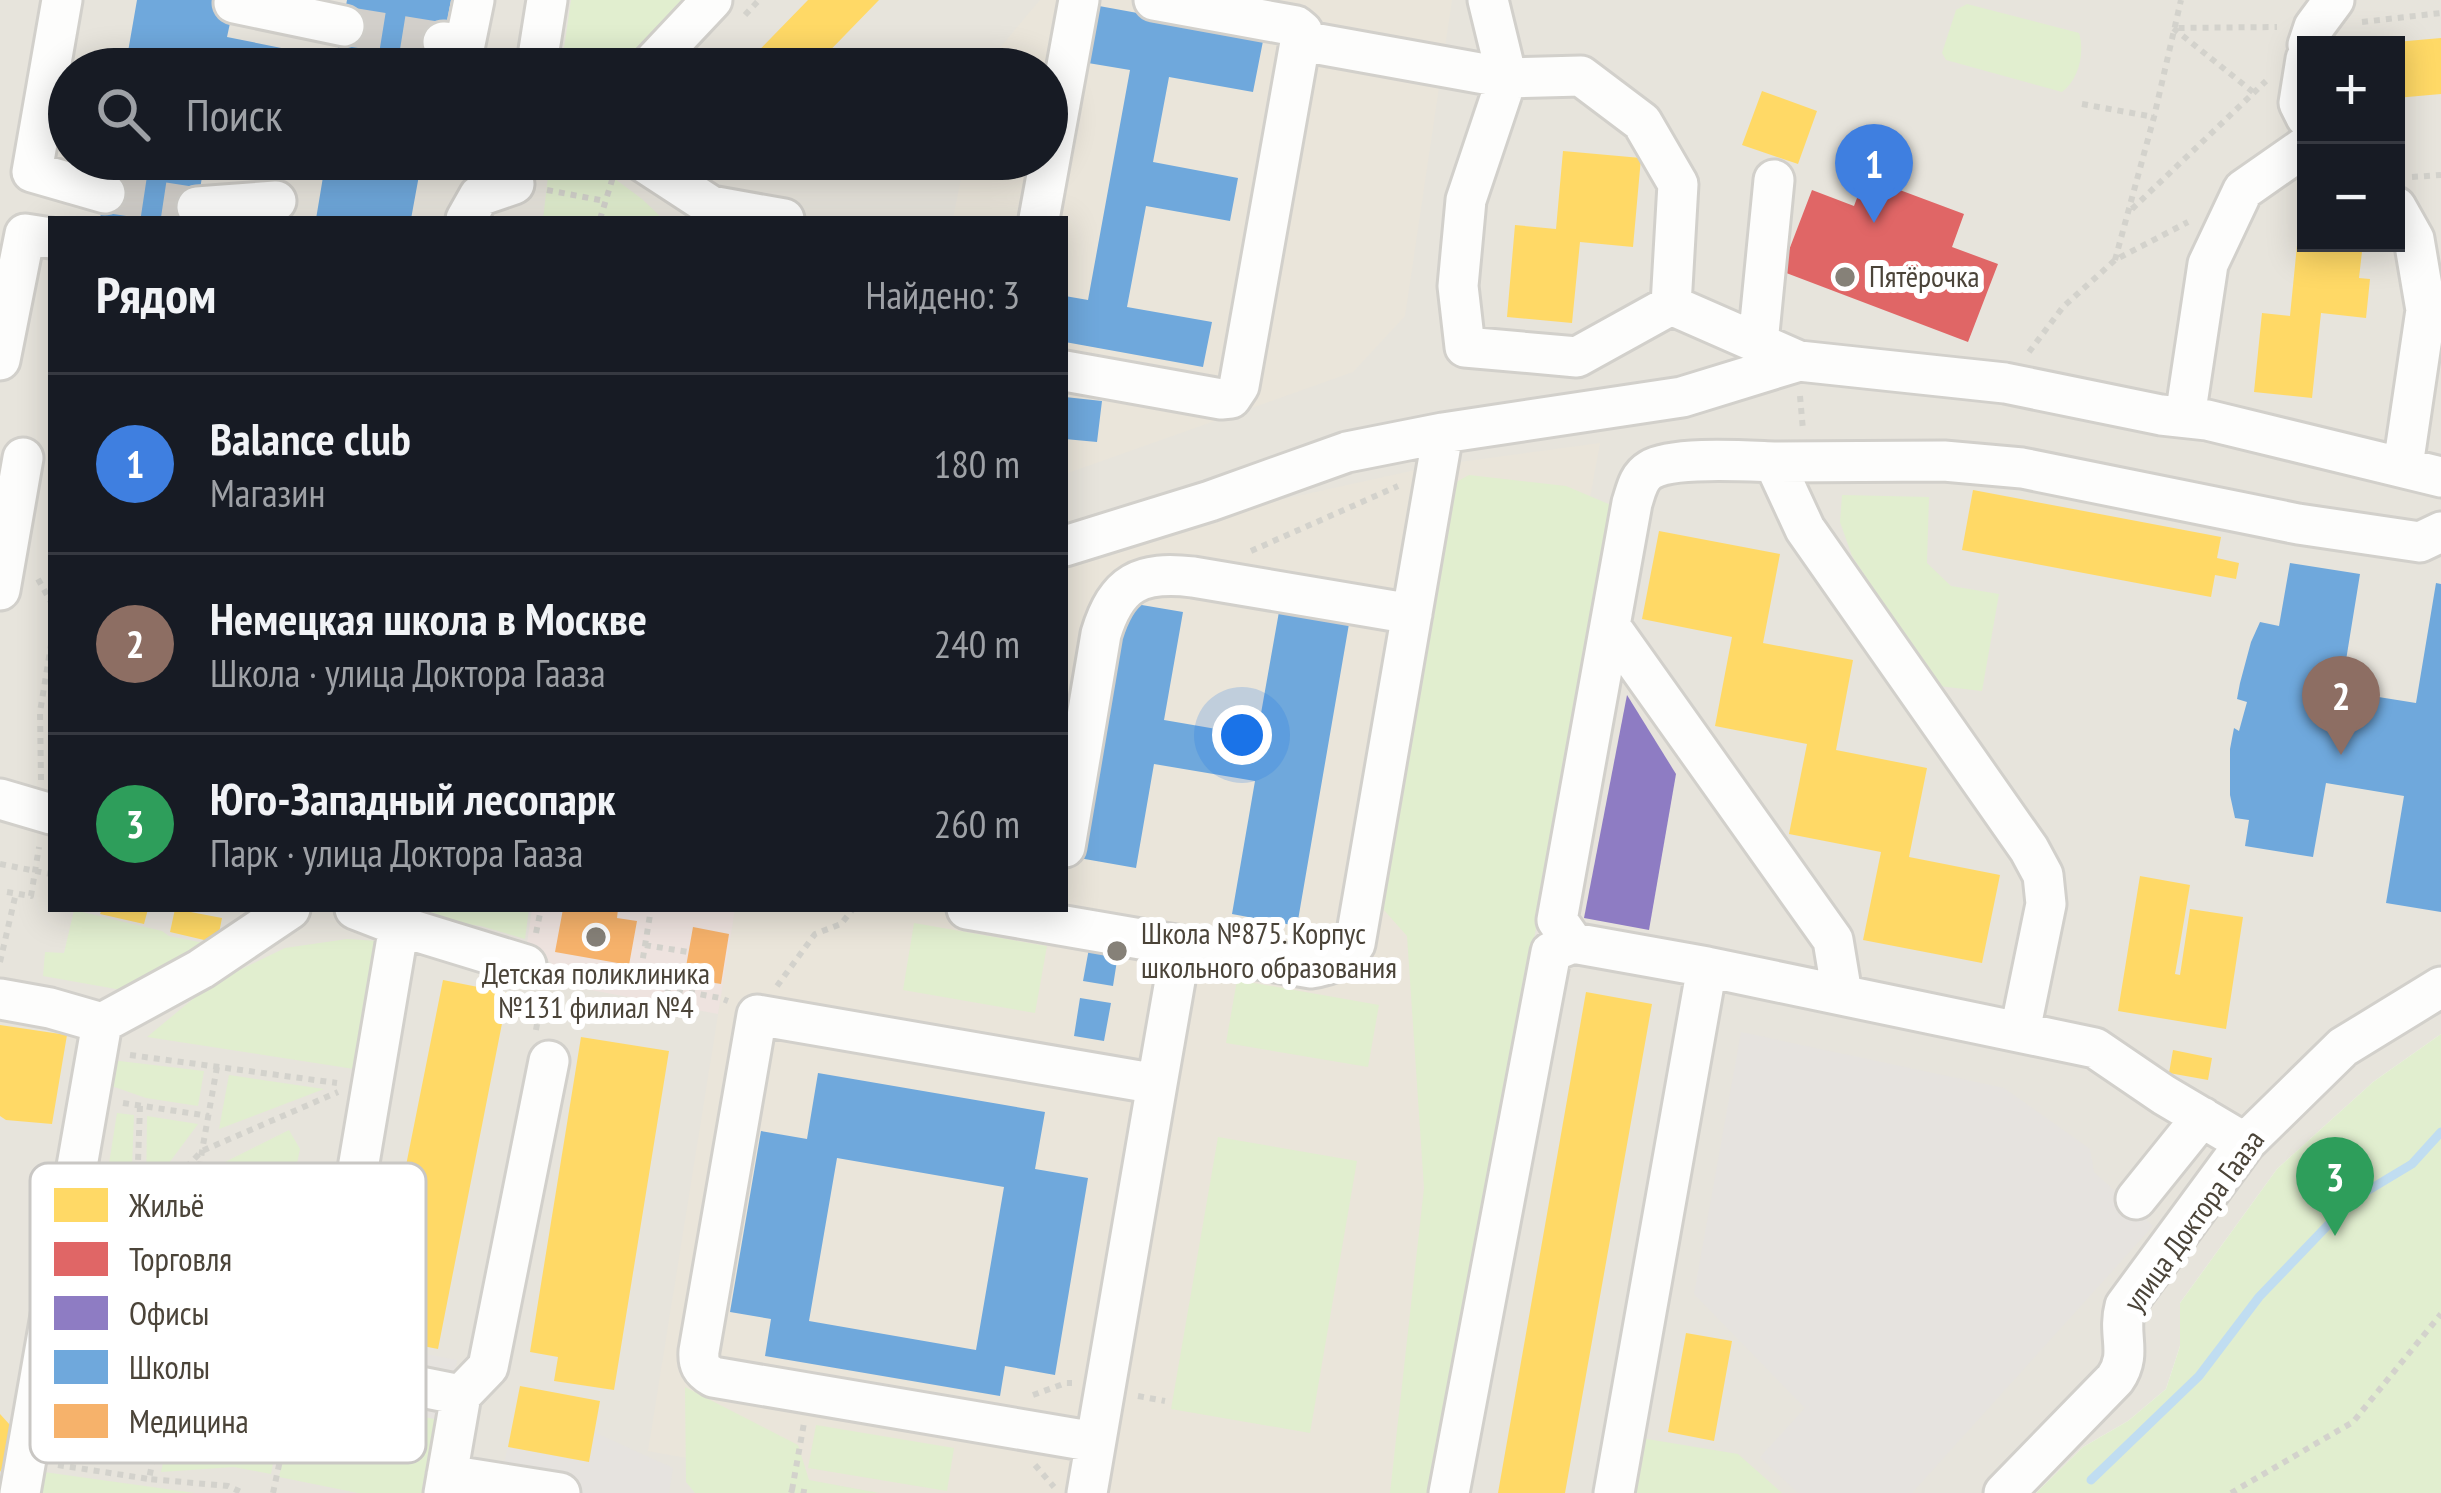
<!DOCTYPE html>
<html lang="ru">
<head>
<meta charset="utf-8">
<style>
  :root { --surface:#171b24; --page:#242831; --text:#f1f3f6; --muted:#9ea1a6; --line:#363941; --accent:#0b8043 }
  body { margin:0; font-family:"PT Sans Narrow",sans-serif; background:var(--page); color:var(--text) }
  .controls { position:absolute; right:36px; top:36px; display:grid; overflow:hidden; border-radius:0px; box-shadow:0 6px 30px #0003 }
  .controls button { width:108px; height:108px; display:grid; place-items:center; padding:0; border:0; border-bottom:3px solid var(--line); background:var(--surface); color:var(--text); font:60px sans-serif }
  .you { position:absolute; left:1242px; top:735px; width:42px; height:42px; margin:-30px; border:9px solid #fff; border-radius:50%; background:#1a73e8; box-shadow:0 0 0 18px #1a73e833 }
  .badge { display:grid; place-items:center; width:78px; height:78px; border-radius:50%; background:var(--accent); color:#fff; font-size:39px; font-weight:700 }
  .pin { position:absolute; translate:-50% -99px; filter:drop-shadow(0 3px 6px #0008) }
  .pin::after { content:''; position:absolute; top:63px; width:42px; height:36px; background:inherit; clip-path:polygon(0 0,100% 0,50% 100%) }
  .list { margin:0; padding:0; list-style:none }
  h2 { display:flex; justify-content:space-between; align-items:center; height:156px; margin:0; padding:0 48px; font-size:51px }
  h2 small { font-size:39px; font-weight:400; color:var(--muted) }
  .list li { display:grid; grid-template-columns:78px 1fr auto; gap:36px; align-items:center; box-sizing:border-box; height:180px; padding:0 48px; border-top:3px solid var(--line) }
  .list b { display:block; font-size:45px; white-space:nowrap }
  .list p { margin:0; font-size:39px; white-space:nowrap; color:var(--muted) }
  .list em { font-size:39px; font-style:normal; color:var(--muted) }
  .icon { flex:none; width:66px; height:66px; fill:none; stroke:currentColor; stroke-width:2; stroke-linecap:round; stroke-linejoin:round }
  .map { position:relative; flex:none; width:2441px; height:1493px; overflow:hidden }
  .search { position:absolute; background:var(--surface); box-shadow:0 6px 30px #0003; left:48px; top:48px; width:1020px; height:132px; display:flex; align-items:center; gap:30px; box-sizing:border-box; padding:0 42px; border-radius:66px; color:var(--muted); font-size:45px }
  .panel { position:absolute; background:var(--surface); box-shadow:0 6px 30px #0003; left:48px; top:216px; width:1020px; height:696px; border-radius:0px }
  .map>svg:first-child { display:block }
  .residential { fill:#e7e4dc; fill-rule:evenodd }
  .education { fill:#eae5da }
  .medical { fill:#eee3df }
  .green { fill:#e1eecf }
  .parking { fill:#e6e3df }
  .homes { fill:#ffd966 }
  .shops { fill:#e06666 }
  .offices { fill:#8e7cc3 }
  .schools { fill:#6fa8dc; fill-rule:evenodd }
  .health { fill:#f6b26b }
  .lines { fill:none; stroke-linecap:round; stroke-linejoin:round }
  .stream { stroke:#c0ddf1; stroke-width:9 }
  .minor-tunnel { stroke:#d2cfca; stroke-width:39; stroke-dasharray:39 20; stroke-linecap:butt }
  .minor-casing { stroke:#d2d0cb; stroke-width:45 }
  .path { stroke:#d3d2cc; stroke-width:6; stroke-dasharray:6 6; stroke-linecap:butt }
  .minor { stroke:#fdfdfc; stroke-width:39 }
  .poi-dot { fill:#868178; stroke:#fff; stroke-width:4.5 }
  .labels { text-anchor:middle; stroke-width:12; stroke-linejoin:round; paint-order:stroke }
  .poi-label { font-size:30px; fill:#4b4439; stroke:#fff; text-anchor:start }
  .street-label { font-size:30px; fill:#4b4439; stroke:#fff }
  .key { fill:#fff; stroke:#c9c7c4; stroke-width:3 }
  .key-label { font-size:33px; fill:#4b4439 }
</style>
</head>
<body>
<div class="map">
<svg width="2441" height="1493" viewBox="0 0 2441 1493">
  <rect width="100%" height="100%" fill="#f4f2ee"/>
  <path class="residential" d="M0 0H2441V1034L2373 1082 2277 1169 2180 1303V1346L2166 1389 2128 1421 2083 1447 2036 1493H0ZM2306 45H2396V243H2306ZM69 69H1047V159H69ZM51 219H1065V909H51Z"/>
  <path class="education" d="M1040 0H1452L1405 316 1353 372 1065 474V219H953L965 159H1047V69H982Z
    M1600 443 1408 1493H879L648 1451 735 909H1065V565L1211 515 1438 465Z"/>
  <path class="medical" d="M532 909H735L718 1014 554 983 556 968 542 954 526 950Z"/>
  <path class="green" d="M571 0H684L627 69H561Z
    M1967 4 2079 33C2085 53 2079 79 2062 92L1946 60 1942 53 1956 10Z
    M550 159H588L642 199 663 219H543Z
    M1469 475 1566 486 1611 505 1482 1233 1431 1493H1390L1424 1188 1407 936 1383 909 1429 640 1404 568 1422 501Z
    M1842 495 1929 497 1927 563 1951 586 1999 594 1982 691 1938 686 1852 556 1840 522Z
    M430 909H529L525 939 481 926 429 919Z
    M74 910 162 931 169 936 214 945 127 991 43 976 45 952 64 953Z
    M914 923 1047 946 1035 1013 903 990Z
    M347 939 379 941 354 1069 147 1037 211 984 285 948Z
    M1237 980 1379 1005 1368 1067 1226 1043Z
    M2441 1034V1493H2036L2083 1447 2128 1421 2166 1389 2180 1346V1303L2277 1169 2373 1082Z
    M111 1060 204 1071 198 1106 146 1098 103 1083Z
    M229 1075 324 1089 219 1129Z
    M117 1113 134 1115 130 1220 158 1339 154 1367 79 1353Z
    M147 1116 198 1124 146 1194Z
    M289 1130 300 1149 262 1334 195 1320 223 1163Z
    M1218 1137 1357 1161 1310 1433 1171 1409Z
    M685 1387 798 1445 809 1480 879 1493H695L686 1482Z
    M304 1393 445 1421 430 1493H358L279 1477 298 1394Z
    M250 1405 283 1410 271 1474 234 1467 161 1472 168 1440 240 1448Z
    M816 1425 954 1448 947 1491 808 1468Z
    M1641 1438 1738 1454 1782 1493H1631Z
    M44 1472 195 1493H39Z"/>
  <path class="parking" d="M1741 1032 2004 1088 2090 1149 2094 1172 2153 1226 1912 1493H1798L1760 1457 1805 1408 1694 1294Z
    M317 1333 457 1360 445 1421 304 1393Z
    M594 1432 673 1468 669 1493H496L508 1447 588 1462Z"/>
  <path class="homes" d="M808 0H879L812 69H741Z
    M2441 38V94L2396 98V42Z
    M1762 91 1817 111 1798 164 1742 145Z
    M1563 151 1641 158 1633 247 1580 242 1572 323 1507 317 1515 225 1556 229Z
    M2299 225 2306 226V243H2363L2359 278 2370 279 2366 318 2321 313 2312 398 2254 392 2262 313 2290 316Z
    M1973 490 2221 537 2217 558 2239 563 2236 579 2215 575 2211 597 1962 550Z
    M1659 531 1780 554 1763 643 1853 660 1836 750 1927 768 1909 857 2000 875 1982 963 1863 940 1881 852 1789 834 1807 744 1715 726 1732 637 1642 619Z
    M2140 876 2190 885 2175 974 2180 975 2190 909 2243 917 2226 1029 2118 1011Z
    M102 909H148L144 924 100 914Z
    M175 909 222 918 217 943 170 932Z
    M443 980 508 993 438 1349 372 1336Z
    M1586 992 1652 1004 1565 1493H1498Z
    M0 1025 67 1035 52 1124 6 1120 0 1116Z
    M581 1037 669 1051 614 1390 554 1381 558 1357 530 1352Z
    M2173 1050 2212 1058 2208 1080 2169 1073Z
    M1686 1333 1732 1341 1714 1441 1668 1432Z
    M520 1386 600 1401 589 1462 508 1447Z
    M0 1414 20 1436 0 1472Z"/>
  <path class="shops" d="M1865 177 1964 214 1952 247 1998 264 1968 342 1781 271 1812 190 1854 206Z"/>
  <path class="offices" d="M1627 695 1676 774 1649 930 1584 918Z"/>
  <path class="schools" d="M137 0H235L227 37 336 59 347 0H451L438 69H125Z
    M1099 6 1264 36 1253 92 1169 77 1153 162 1238 178 1230 221 1146 206 1127 307 1212 322 1203 367 1065 342V296L1088 300 1130 70 1088 63Z
    M110 159H205L195 219H100Z
    M326 159H422L411 219H316Z
    M1065 397 1102 401 1097 442 1065 439Z
    M2290 563 2360 574 2341 691 2416 703 2436 583 2441 584V912L2386 903 2404 796 2326 783 2313 857 2245 846 2249 820 2235 818 2230 795V749L2234 728 2239 731 2247 702 2237 699 2240 683 2251 642 2260 622 2279 626Z
    M1124 602 1183 612 1164 720 1257 736 1280 606 1350 618 1297 926 1232 914 1255 781 1154 764 1136 868 1079 858Z
    M1090 943 1119 948 1113 986 1083 981Z
    M1080 998 1111 1003 1104 1041 1074 1036Z
    M818 1073 1045 1112 1035 1169 1088 1178 1055 1375 1005 1366 1000 1396 765 1356 771 1319 730 1312 761 1131 807 1139ZM837 1158 1004 1187 976 1350 809 1321Z"/>
  <path class="health" d="M563 909H618L617 918 637 921 629 965 555 952Z
    M693 927 729 934 721 984 684 978Z"/>
  <g class="lines">
    <path class="stream" d="M2091 1480 2199 1376 2259 1297 2352 1200 2412 1164 2441 1132"/>
    <path class="minor-tunnel" d="M344 26 443 42
      M105 193 197 207"/>
    <defs>
      <path id="minor" d="M62 0 32 172 105 193
        M1488 0 1507 78 1466 200 1458 286 1465 347 1577 357 1671 305 1799 361 2005 383 2161 415 2207 420 2441 477
        M234 3 344 26
        M1302 41 1507 78 1581 76 1642 122 1678 184 1671 305
        M443 42 465 44 474 0
        M2308 45 2314 27 2334 0
        M2306 59 2299 103 2306 117
        M536 69 547 0
        M647 69 712 0
        M639 159 711 206 709 219
        M711 206 784 219
        M197 207 276 201
        M2396 207 2414 239 2426 310 2403 466
        M466 219 479 196 514 184
        M1039 219 1079 0
        M1758 343 1774 180
        M0 360 25 234 51 238
        M1065 371 1221 399 1231 398 1239 386 1302 31 1296 26 1154 0
        M2185 417 2208 264 2243 190 2306 146
        M1774 462 1944 461 2022 468 2298 524 2420 542 2441 532
        M1065 546 1210 501 1347 452 1443 433 1682 397 1799 361
        M0 590 23 458
        M1610 626 1833 940 1842 994
        M0 799 51 814
        M1065 847 1101 634C1117 582 1140 571 1193 577L1412 614
        M355 909 399 926 526 965
        M967 909 1181 946
        M399 926 326 1358 366 1376 461 1395
        M1573 943 1557 920 1632 503C1636 491 1638 477 1650 470 1673 456 1746 461 1774 462L1805 529 2029 849 2043 875 2046 904 2020 1031
        M0 999 50 1008 102 1023 201 969 290 909
        M2136 1199 2202 1117
        M1095 1442 713 1377C701 1370 698 1364 699 1351L757 1015 1157 1084 1181 946 1311 968C1331 965 1342 960 1355 944L1443 433
        M447 1475 560 1493
        M20 1493 102 1023
        M444 1493 461 1395 488 1367 549 1061
        M1087 1493 1157 1084
        M1449 1493 1551 952 1573 943 1707 967 2095 1048 2164 1095 2245 1143
        M1614 1493 1707 967
        M2004 1493 2115 1379C2133 1353 2117 1336 2125 1306L2245 1143 2343 1047 2441 987"/>
    </defs>
    <use href="#minor" class="minor-casing"/>
    <path class="path" d="M745 15 759 0
      M2362 22 2441 13
      M2253 92 2173 28 2277 27
      M2082 104 2154 117
      M2412 177 2441 175
      M547 190 605 201
      M2132 209 2266 81
      M600 219 613 177
      M2115 260 2154 117 2181 0
      M2029 352 2063 307 2115 260 2188 222
      M1800 396 1803 430
      M1251 551 1398 486
      M38 579 51 602
      M41 780 40 712 51 645
      M0 864 51 874
      M7 892 31 896 39 847
      M536 933 541 909
      M645 945 688 952
      M0 962 16 893
      M559 968 720 998 728 1001
      M639 982 651 909
      M777 986 815 934 841 924 853 909
      M536 1030 542 996
      M130 1055 337 1083
      M217 1067 202 1151 174 1355 149 1479 228 1486 243 1493
      M123 1103 209 1116
      M140 1106 136 1219 159 1324 173 1354
      M136 1219 202 1151 338 1092
      M77 1364 168 1381
      M1033 1395 1066 1383H1072
      M1138 1396 1165 1401
      M58 1465 149 1479
      M1035 1465 1054 1487
      M792 1490 804 1423
      M273 1493 298 1376
      M791 1493 792 1490 809 1493
      M2231 1493 2353 1422 2441 1314"/>
    <use href="#minor" class="minor"/>
  </g>
  <g class="poi-dot">
    <circle cx="1845" cy="277" r="12"/>
    <circle cx="596" cy="937" r="12"/>
    <circle cx="1117" cy="951" r="12"/>
  </g>
  <g class="labels">
    <g class="poi-label">
      <text x="1869" y="287">Пятёрочка</text>
      <text x="1141" y="944">Школа №875. Корпус<tspan x="1141" dy="34">школьного образования</tspan></text>
      <text x="596" y="984" text-anchor="middle">Детская поликлиника<tspan x="596" dy="34">№131 филиал №4</tspan></text>
    </g>
    <g class="street-label">
      <text transform="translate(2194 1221) rotate(-54)" y="10">улица Доктора Гааза</text>
    </g>
  </g>
  <rect x="30" y="1163" width="396" height="300" rx="18" class="key"/>
  <rect x="54" y="1188" width="54" height="34" fill="#ffd966"/>
  <rect x="54" y="1242" width="54" height="34" fill="#e06666"/>
  <rect x="54" y="1296" width="54" height="34" fill="#8e7cc3"/>
  <rect x="54" y="1350" width="54" height="34" fill="#6fa8dc"/>
  <rect x="54" y="1404" width="54" height="34" fill="#f6b26b"/>
  <g class="key-label">
    <text x="129" y="1217">Жильё</text>
    <text x="129" y="1271">Торговля</text>
    <text x="129" y="1325">Офисы</text>
    <text x="129" y="1379">Школы</text>
    <text x="129" y="1433">Медицина</text>
  </g>
</svg>
<div class="controls">
<button>+</button>
<button>−</button>
</div>
<div class="you"></div>
<div class="pin badge" style="left:1874px;top:223px;background:#3f7fe0">1</div>
<div class="pin badge" style="left:2341px;top:755px;background:#8d6e63">2</div>
<div class="pin badge" style="left:2335px;top:1236px;background:#2e9e5b">3</div>
<div class="search"><svg class="icon" aria-label="search" viewBox="0 0 24 24"><circle cx="10" cy="10" r="6"/><path d="M15 15l6 6"/></svg>Поиск</div>
<section class="panel">
<h2>Рядом<small>Найдено: 3</small></h2>
<ul class="list">
<li><span class="badge" style="background:#3f7fe0">1</span><div><b>Balance club</b><p>Магазин</p></div><em>180 m</em></li>
<li><span class="badge" style="background:#8d6e63">2</span><div><b>Немецкая школа в Москве</b><p>Школа · улица Доктора Гааза</p></div><em>240 m</em></li>
<li><span class="badge" style="background:#2e9e5b">3</span><div><b>Юго-Западный лесопарк</b><p>Парк · улица Доктора Гааза</p></div><em>260 m</em></li>
</ul>
</section>
</div>
</body>
</html>
